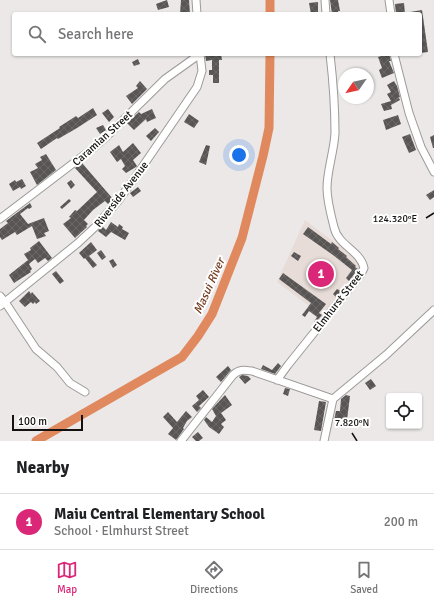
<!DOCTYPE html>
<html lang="en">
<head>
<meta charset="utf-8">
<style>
  :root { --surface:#fff; --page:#f2f2f2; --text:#202124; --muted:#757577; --line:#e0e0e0; --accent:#db2777 }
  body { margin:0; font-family:Signika,sans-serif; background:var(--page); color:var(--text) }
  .controls { position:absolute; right:12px; bottom:12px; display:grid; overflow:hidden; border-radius:4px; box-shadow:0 1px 3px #0004 }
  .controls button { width:36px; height:36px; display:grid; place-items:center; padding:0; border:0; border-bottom:1px solid var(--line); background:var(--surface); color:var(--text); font:20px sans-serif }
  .compass { position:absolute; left:338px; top:68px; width:36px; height:36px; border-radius:50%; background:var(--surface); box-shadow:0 1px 3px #0004; rotate:236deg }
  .scale { position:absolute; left:12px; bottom:10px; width:71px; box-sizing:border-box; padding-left:4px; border:2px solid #131211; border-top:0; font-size:11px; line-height:14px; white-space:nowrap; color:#131211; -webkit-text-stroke:3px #fff; paint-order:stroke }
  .you { position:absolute; left:239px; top:155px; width:14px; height:14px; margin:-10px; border:3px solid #fff; border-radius:50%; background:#1a73e8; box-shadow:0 0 0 6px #1a73e833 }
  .badge { display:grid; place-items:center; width:26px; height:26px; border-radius:50%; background:var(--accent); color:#fff; font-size:13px; font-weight:700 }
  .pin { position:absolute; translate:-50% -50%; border:2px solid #fff; box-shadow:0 1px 4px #0006 }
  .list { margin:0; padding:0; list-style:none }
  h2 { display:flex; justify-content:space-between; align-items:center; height:52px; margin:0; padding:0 16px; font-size:17px }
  h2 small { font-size:13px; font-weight:400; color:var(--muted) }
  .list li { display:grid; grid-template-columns:26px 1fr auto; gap:12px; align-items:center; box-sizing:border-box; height:56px; padding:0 16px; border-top:1px solid var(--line) }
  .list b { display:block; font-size:15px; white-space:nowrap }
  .list p { margin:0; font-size:13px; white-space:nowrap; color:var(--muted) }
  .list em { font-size:13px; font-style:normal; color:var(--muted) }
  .icon { flex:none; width:22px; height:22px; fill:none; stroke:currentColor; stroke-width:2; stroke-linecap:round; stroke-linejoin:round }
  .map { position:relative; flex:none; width:434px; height:441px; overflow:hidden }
  .search { position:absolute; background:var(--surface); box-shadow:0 1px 3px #0004; left:12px; right:12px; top:12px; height:44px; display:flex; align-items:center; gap:10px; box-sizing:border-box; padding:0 14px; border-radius:4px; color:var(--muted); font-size:15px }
  .sheet { height:108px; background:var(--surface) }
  nav { display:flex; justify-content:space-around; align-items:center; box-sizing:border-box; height:56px; border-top:1px solid var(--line); background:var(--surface); font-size:11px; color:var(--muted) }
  nav a { display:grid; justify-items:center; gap:2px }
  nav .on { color:var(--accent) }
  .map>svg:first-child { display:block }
  .built { fill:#e7dcd7 }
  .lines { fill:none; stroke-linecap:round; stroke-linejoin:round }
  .river { stroke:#e0895f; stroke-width:9 }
  .building { fill:url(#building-cross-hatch) }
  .minor-casing { stroke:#9d9a98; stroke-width:9 }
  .minor { stroke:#fff; stroke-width:7 }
  .ticks { fill:none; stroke:#131211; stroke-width:1.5 }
  .labels { text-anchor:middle; stroke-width:4; stroke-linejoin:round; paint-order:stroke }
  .street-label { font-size:11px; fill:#131211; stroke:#fff }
  .water-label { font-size:12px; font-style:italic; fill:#743b1e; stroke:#fff }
  .ticks-label { font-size:10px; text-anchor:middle; fill:#131211; stroke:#fff; stroke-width:4; stroke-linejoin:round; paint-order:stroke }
</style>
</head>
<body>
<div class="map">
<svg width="434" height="441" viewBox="0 0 434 441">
  <defs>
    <pattern id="building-cross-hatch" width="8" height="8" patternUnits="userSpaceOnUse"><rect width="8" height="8" fill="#585554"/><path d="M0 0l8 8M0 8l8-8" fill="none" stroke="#6b6968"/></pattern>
  </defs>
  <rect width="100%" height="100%" fill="#ebe8e7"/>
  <path class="built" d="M305 220 367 267 324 317 277 282Z"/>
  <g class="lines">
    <path class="river" d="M270 0V14
      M36 441 182 357 198 336 212 314 242 238 263 156 269 128 270 54"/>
  </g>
  <path class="building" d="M167 0 169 7 158 10 156 4Z
    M181 0H189L190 14H180Z
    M330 0H338L340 11H338L339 14H332Z
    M318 2V14H311L309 3Z
    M404 3 405 14H396L395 4Z
    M422 10 428 52 420 53V14H410V12Z
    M205 54H221L222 60H219V83H213V75H209V70H212V60L206 61Z
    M389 54 391 61H389L394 73 382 78 379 70 382 68 378 57Z
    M138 59 140 64 134 66 132 62Z
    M140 81 147 89 132 104 126 96 138 88 136 86Z
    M394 81 397 86 400 97 396 99 399 98 400 100 391 105 392 109 384 111 381 104 391 101 387 94 391 92 387 85Z
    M93 108 97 115 77 128 58 139 57 138 41 149 37 143 60 128 59 127 73 118 76 116 78 118Z
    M108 109 114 117 109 122 102 113Z
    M152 109 156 118 147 122 146 119 134 130 127 123 139 112 141 114Z
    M189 114 199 121 194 128 184 122Z
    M398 115 401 124 386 130 383 120Z
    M103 125 106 130 100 134 96 128Z
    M155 128 159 132 151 141 146 136Z
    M410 134 416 150 409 153 402 137Z
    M434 135V148H433L430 137Z
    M133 143 141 153 133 160 137 166 136 167 126 173 122 169 125 166 121 159 117 162 110 152 119 145 123 152Z
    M206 145 210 146 206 165 199 162Z
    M46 154 56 170 37 185 30 172 38 168 35 164 42 160 40 157Z
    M82 163 113 199 108 204 105 201 93 210 84 220 88 224 86 226 87 227 75 238 63 224 71 218 69 217 75 210 77 211 97 192 75 168Z
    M22 179 26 186 21 189 20 187 13 191 9 184 15 180 16 182Z
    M71 180 75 185 71 189 67 183Z
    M138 187 141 191 133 197 130 193Z
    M434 190V197L430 200 426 195Z
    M69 199 71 201 62 209 60 207Z
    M30 203 32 207 29 209 28 208 20 214 28 224 44 218 49 231 44 233 46 236 37 239 32 226 17 235 15 232 2 240 0 237V229L8 223 6 221Z
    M111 222 118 227 119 224 123 227 122 229 129 233 125 240 111 232 106 237 98 231 102 226 106 230Z
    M308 227 331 244 332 242 339 248 338 249 347 256 346 257 356 266 355 267 358 269 349 281 346 278 352 270 333 255 303 234Z
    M39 241 52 258 48 261 45 258 38 263 35 259 29 264 32 269 30 271 31 272 14 283 9 275 28 260 24 254 31 250 30 248Z
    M91 242 97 250 89 256 97 265 93 268 85 258 84 259 79 253Z
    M101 250 106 257 102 260 97 253Z
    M294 252 301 256 298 261 291 256Z
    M113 259 117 265 113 268 109 261Z
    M56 271 64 281 60 284 52 274Z
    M283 273 326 304 319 313 322 315 315 323 314 322 317 317 309 311 305 317 302 315 311 303 279 279Z
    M337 289 341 291 336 297 333 294Z
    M29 291 31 294 32 292 40 301 36 304 35 302 33 304 31 302 25 307 19 301Z
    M278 363 281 366 275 374 261 369 263 365 272 370Z
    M228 366 231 370 221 382 216 377Z
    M242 375 248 376 251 379 245 384 239 377Z
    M371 379 376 386 370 390 365 383Z
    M285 388 290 389 288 396 283 394Z
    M203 390 209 397 199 406 201 408 197 412 192 406 199 400 196 396Z
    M225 395 232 405 221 413 226 420 221 424 224 427 219 434 209 427 204 420 206 417 212 422 216 416 212 409Z
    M346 395 350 396 347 420 337 418 336 420H334L336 411H340L341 399Z
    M319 401 326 402 321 431 314 430Z
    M186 411 192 417 187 421 183 428 184 429 176 440 168 434 173 428 163 417 168 412 177 422Z
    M198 432 203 438 199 441H196L192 437Z"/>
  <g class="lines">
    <defs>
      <path id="minor" d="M196 0 197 14
        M325 0 326 14
        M389 0 391 14
        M394 54 409 113 421 147 434 172
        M0 219 92 149 107 136 165 79 200 54
        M0 296 5 302 36 349 57 367 70 383 85 392
        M0 306 78 243 95 227 118 201 134 179 197 87 202 71 200 54
        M277 380 288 365 361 274 364 268C360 250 338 246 334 227 331 215 327 201 327 188 327 170 334 152 335 133 335 107 333 80 330 54
        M181 441 233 375C239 369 244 370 252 371L333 399
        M324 441 333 399 386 355 434 310"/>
    </defs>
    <use href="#minor" class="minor-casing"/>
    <use href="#minor" class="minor"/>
  </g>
  <path class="ticks" d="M426 218 434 213M352 433 357 441"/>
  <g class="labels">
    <g class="street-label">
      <text transform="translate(102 138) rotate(-42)" y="4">Caramian Street</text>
      <text transform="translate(121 194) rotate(-52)" y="4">Riverside Avenue</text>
      <text transform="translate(338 301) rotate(-52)" y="4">Elmhurst Street</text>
    </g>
    <g class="water-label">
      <text transform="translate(209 286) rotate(-66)" y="4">Masui River</text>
    </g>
  </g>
  <g class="ticks-label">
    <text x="395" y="222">124.320°E</text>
    <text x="352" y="426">7.820°N</text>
  </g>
</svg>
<div class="controls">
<button><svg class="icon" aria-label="locate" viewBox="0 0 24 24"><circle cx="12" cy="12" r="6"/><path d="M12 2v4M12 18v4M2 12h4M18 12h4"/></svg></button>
</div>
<svg class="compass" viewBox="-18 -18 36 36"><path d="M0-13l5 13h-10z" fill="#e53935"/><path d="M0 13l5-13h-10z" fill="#757577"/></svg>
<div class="scale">100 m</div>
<div class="you"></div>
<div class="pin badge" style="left:321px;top:274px">1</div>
<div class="search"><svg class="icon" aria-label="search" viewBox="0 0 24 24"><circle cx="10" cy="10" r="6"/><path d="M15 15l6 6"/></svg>Search here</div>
</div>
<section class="sheet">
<h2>Nearby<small></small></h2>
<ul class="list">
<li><span class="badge">1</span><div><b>Maiu Central Elementary School</b><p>School · Elmhurst Street</p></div><em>200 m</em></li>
</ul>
</section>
<nav>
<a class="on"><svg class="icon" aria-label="map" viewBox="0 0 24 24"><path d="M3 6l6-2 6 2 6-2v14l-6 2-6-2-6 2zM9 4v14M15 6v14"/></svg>Map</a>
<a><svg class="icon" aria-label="directions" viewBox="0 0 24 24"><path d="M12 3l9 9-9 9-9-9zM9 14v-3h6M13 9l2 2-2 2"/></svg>Directions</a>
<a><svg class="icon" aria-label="saved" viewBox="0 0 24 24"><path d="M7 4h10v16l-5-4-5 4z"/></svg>Saved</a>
</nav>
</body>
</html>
